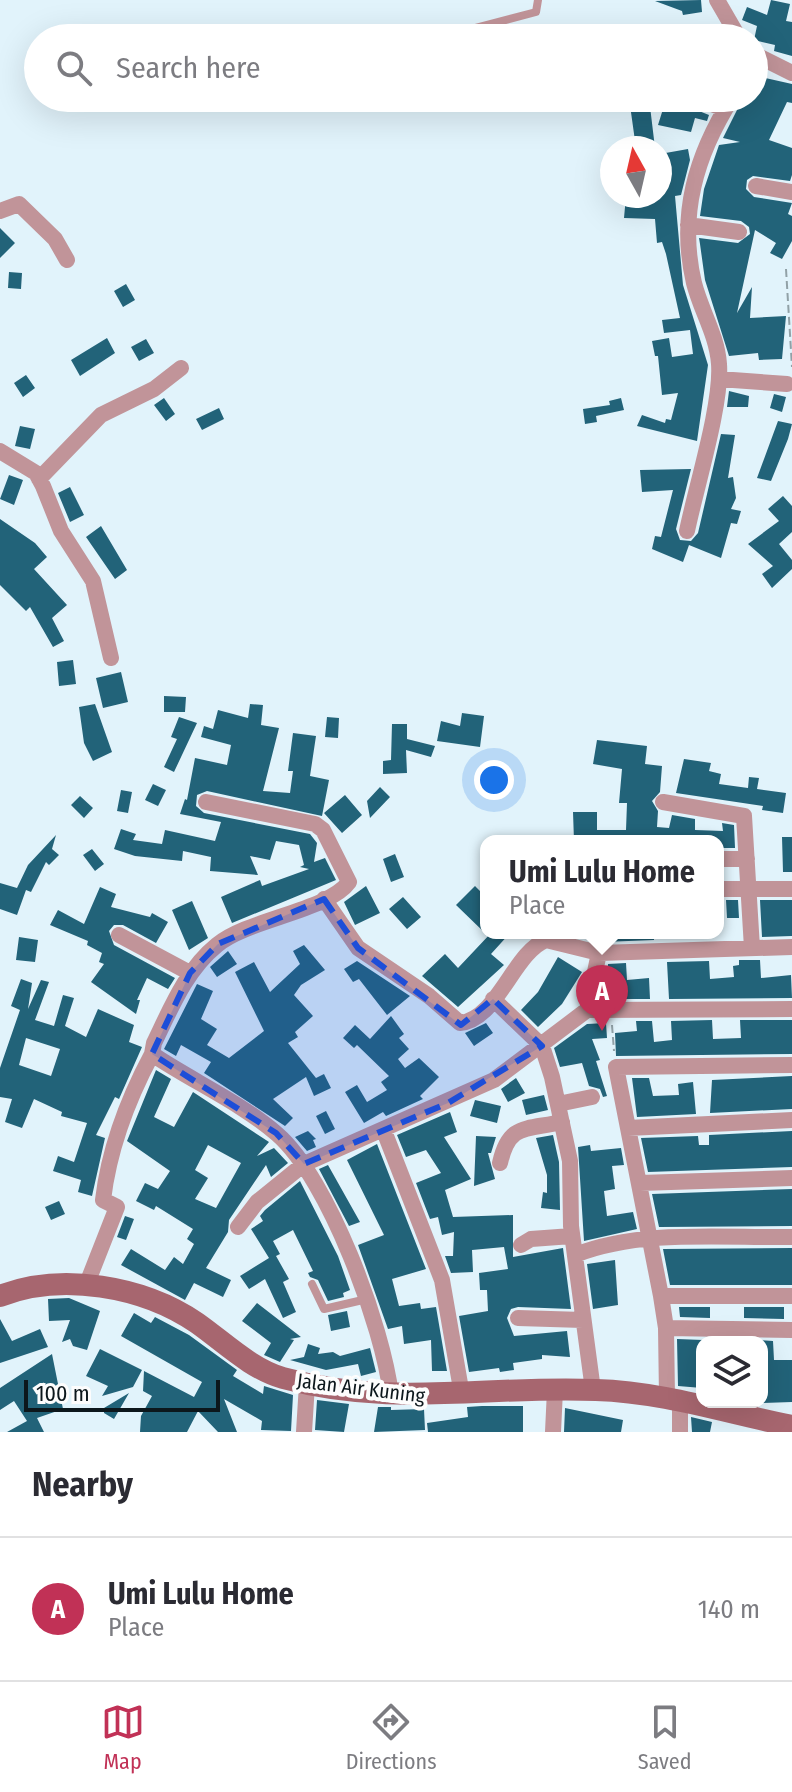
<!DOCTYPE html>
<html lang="en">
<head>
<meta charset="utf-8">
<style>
  :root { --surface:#fff; --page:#f2f2f3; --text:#2b2b33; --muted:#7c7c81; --line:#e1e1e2; --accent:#c13156 }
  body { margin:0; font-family:"Fira Sans Condensed",sans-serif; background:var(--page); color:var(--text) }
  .controls { position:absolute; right:24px; bottom:24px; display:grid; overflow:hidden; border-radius:16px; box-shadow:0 8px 32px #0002 }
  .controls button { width:72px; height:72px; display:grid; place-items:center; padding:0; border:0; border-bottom:2px solid var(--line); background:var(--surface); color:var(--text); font:40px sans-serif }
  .compass { position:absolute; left:600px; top:136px; width:72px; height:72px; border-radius:50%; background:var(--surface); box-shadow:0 8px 32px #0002; rotate:352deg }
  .scale { position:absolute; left:24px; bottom:20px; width:196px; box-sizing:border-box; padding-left:8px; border:4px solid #0c171c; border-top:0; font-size:22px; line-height:28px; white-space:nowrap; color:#0c171c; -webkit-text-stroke:6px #fdfdfd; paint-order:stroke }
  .you { position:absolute; left:494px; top:780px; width:28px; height:28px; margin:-20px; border:6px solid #fff; border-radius:50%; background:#1a73e8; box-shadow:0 0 0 12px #1a73e833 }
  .badge { display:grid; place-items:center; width:52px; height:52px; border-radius:50%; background:var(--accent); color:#fff; font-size:26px; font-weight:700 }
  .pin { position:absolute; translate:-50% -66px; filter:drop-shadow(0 2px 4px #0008) }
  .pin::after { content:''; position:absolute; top:42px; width:28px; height:24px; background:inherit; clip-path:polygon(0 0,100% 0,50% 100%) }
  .popup { position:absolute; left:480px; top:835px; width:244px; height:104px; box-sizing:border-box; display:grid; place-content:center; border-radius:16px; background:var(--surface); filter:drop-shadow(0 2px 6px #0005); font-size:26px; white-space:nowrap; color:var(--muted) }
  .popup b { font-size:30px; color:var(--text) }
  .popup::after { content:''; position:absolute; left:50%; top:100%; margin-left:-16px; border:16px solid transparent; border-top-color:var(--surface) }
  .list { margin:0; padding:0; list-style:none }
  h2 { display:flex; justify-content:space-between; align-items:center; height:104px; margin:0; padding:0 32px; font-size:34px }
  h2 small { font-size:26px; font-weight:400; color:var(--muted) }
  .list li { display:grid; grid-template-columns:52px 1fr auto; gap:24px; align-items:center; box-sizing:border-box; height:144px; padding:0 32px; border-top:2px solid var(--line) }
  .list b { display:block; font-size:30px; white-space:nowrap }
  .list p { margin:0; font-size:26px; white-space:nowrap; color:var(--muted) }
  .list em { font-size:26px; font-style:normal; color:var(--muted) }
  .icon { flex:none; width:44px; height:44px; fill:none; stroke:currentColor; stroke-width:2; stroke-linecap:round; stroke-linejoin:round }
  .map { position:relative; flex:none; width:792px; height:1432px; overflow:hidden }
  .search { position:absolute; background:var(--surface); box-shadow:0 8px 32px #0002; left:24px; right:24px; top:24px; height:88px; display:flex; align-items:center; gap:20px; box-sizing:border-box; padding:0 28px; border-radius:44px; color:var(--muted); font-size:30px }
  .sheet { height:248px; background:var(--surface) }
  nav { display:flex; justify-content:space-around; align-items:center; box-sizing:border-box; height:112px; border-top:2px solid var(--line); background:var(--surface); font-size:22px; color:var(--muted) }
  nav a { display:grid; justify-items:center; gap:4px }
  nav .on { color:var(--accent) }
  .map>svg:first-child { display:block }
  .building { fill:#226379; fill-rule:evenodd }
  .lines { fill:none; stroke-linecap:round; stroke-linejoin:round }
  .path { stroke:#91a1a7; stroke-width:2; stroke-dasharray:8 4; stroke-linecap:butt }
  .lane { stroke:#c19499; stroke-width:8 }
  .street { stroke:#c19499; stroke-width:16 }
  .secondary { stroke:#a7666f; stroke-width:22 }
  .marked { fill:#1d4ed8; fill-opacity:0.2; stroke:#1d4ed8; stroke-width:6; stroke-dasharray:16 10; stroke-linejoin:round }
  .labels { text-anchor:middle; stroke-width:8; stroke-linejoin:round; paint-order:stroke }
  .street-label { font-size:20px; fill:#0c171c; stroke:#fdfdfd }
</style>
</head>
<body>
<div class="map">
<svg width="792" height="1432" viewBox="0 0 792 1432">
  <rect width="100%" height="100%" fill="#e1f3fb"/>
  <path class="building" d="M701 0 702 12 683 15 682 11 655 1Z
    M771 0 790 4 786 21 792 22V56L774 51 775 45 754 40 757 26 742 20 747 7 767 15Z
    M757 76 792 84V103L787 102 769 140 792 148V175L790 181 753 176 747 180 746 189 754 197 792 203 788 214 792 216V241L782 259 770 253 776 243 755 230 737 313 752 287 750 318 786 316 782 359 759 360 758 353 729 356 705 280 700 244 699 238 738 243 750 234 749 227 741 221 700 216 704 189 719 145 740 142 723 138 743 98H754Z
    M629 98H649L655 148H636Z
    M663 109 699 111 709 115 707 121 695 118 691 132 658 125Z
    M688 149 690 160 681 195 675 196 683 285 708 365 697 441 637 426 642 415 665 423 666 419 671 420 678 393 662 395 658 356H655L652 341 669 338 672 357 693 354 690 330 664 333 662 320 680 318 666 254 662 242 657 243 655 219 624 218 626 196H660V154Z
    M0 228 15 243 0 258Z
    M9 272 22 273 21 289 8 288Z
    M126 284 135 300 123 307 114 291Z
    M107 338 115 353 80 376 71 360Z
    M146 339 154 353 139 361 131 347Z
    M26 375 35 388 23 397 14 383Z
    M729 391 749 396 748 407H727Z
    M774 394 786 397 782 412 770 408Z
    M164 398 175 414 166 421 154 405Z
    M621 398 624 410 596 416 597 422 585 424 583 409 610 405 609 401Z
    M219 408 224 419 202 430 196 419Z
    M778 421 792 424 788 439 771 481 757 478Z
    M20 426 35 429 30 449 15 446Z
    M721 434 735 435 728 478 733 477 736 498 731 509 741 511 737 524 731 523 721 558 689 545 683 562 652 549 655 536 661 537 673 490 642 492 640 470 691 469 676 529 680 540 691 541 698 533Z
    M9 475 23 480 14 505 0 499Z
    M70 487 84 515 70 522 58 493Z
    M783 496 792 506V532L779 544 792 560V569L772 588 762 574 773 566 748 544 779 521 768 509Z
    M0 519 35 543 47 557 34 569 67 605 52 618 64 641 53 647 30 607 26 611 0 585Z
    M101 526 127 570 115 579 86 537Z
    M73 660 76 684 59 686 57 662Z
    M121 672 128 702 103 708 96 678Z
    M164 696 186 697 185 712H164Z
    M95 704 112 752 93 761 84 743 79 707Z
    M250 704 263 705 261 725 279 728 263 791 290 793 293 771H288L293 733 316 736 310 776 329 780 322 816 207 791 197 795 196 806 204 813 310 834 317 843 314 862 325 858 336 880 232 923 221 897 260 880 262 886 309 869 300 867 304 865 299 845 276 841 270 860 250 856 258 875 210 871 211 857 183 851 182 861 135 856 114 849 121 829 136 834 133 840 162 844 165 830 215 841 221 822 180 814 185 799 187 800 195 758 227 765 231 745 201 737 204 726 213 729 218 710 248 718Z
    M462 713 484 716 480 747 437 741 441 721 460 726Z
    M179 717 197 723 174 772 164 767 177 739 171 737Z
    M327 717 339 718 338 738 325 737Z
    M392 724H407V739L435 746 431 757 406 750 407 773 383 774V761L391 760Z
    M597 740 647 746 645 764 662 766 660 792 652 801 658 811 657 827 669 828 672 815 695 819V830L723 831 722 823 734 825 735 848H718V841H574L573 812H597V830H626L627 803H619L622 769 593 764Z
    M684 759 711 763 709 771 721 774 719 784 748 788 749 777 759 778 757 789 786 793 783 813 762 810 763 806 676 793Z
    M153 784 166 790 158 806 145 800Z
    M380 787 390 797 370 818 367 801Z
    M121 790 132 792 128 813 117 811Z
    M345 795 362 815 342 833 324 813Z
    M80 796 93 808 84 818 71 805Z
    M56 835 52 849 59 855 49 865 46 862 31 892 26 890 17 915 0 909V883L17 888 28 865Z
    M782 837H792V872H783Z
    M92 849 104 864 95 871 83 855Z
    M395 854 404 877 391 882 383 859Z
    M366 886 380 913 355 925 344 902Z
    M475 886 486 897V934L456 905Z
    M100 887 116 894 111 907 150 917 152 913 168 922 156 943 123 925H114L109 931 114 945 175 978 168 989 147 978 137 1000H140L136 1014 91 982 104 964 99 962 102 953 87 945 88 941 50 925 58 910 84 924Z
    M403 897 421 917 407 929 389 909Z
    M726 900H738L739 918H727Z
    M760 900H792V936L762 937Z
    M192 901 208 938 189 950 172 910Z
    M491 933H510L491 954 504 965 458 1007 422 976 445 954 458 968Z
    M603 933H654V940L603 942Z
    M19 937 38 940 35 962 16 960Z
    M304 945 325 970 301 985 294 995 313 1016 295 1032 298 1037 288 1043 316 1078 324 1074 331 1088 314 1096 306 1077 273 1099 293 1118 285 1126 204 1073 211 1062 181 1045 176 1056 164 1049 197 984 213 991 201 1019 217 1029 207 1045 229 1058 264 1031 235 972 254 962 270 992 300 964 293 951Z
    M228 951 237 964 217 977 210 967Z
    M558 957 582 972 562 1004 538 1027 521 1010 538 992Z
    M739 960H760L761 978 791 975 792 998 669 999 667 962 709 961 710 979 734 977 733 966 739 965Z
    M357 961 410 996 387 1015 359 979 353 982 344 969Z
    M626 963 627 980 649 978 650 999H606L608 964Z
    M21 979 32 983 28 1009 41 980 49 982 35 1020 54 1026 63 995 74 998 65 1026 86 1037 98 1009 134 1025 129 1042 142 1047 119 1099 115 1097 96 1135 105 1138 92 1196 78 1192 81 1180 53 1171 58 1156 74 1162 87 1123 61 1116 62 1112 34 1099 22 1128 5 1122 12 1099 0 1097V1068L20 1010 11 1006ZM26 1038 60 1049 51 1076 19 1065Z
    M391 1016 404 1034 399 1038 409 1049 398 1059 405 1068 419 1058 439 1077 420 1096 423 1099 386 1116 383 1112 364 1123 345 1092 357 1085 367 1102 387 1090 381 1082 389 1076 357 1045 354 1048 343 1038 355 1025 370 1039Z
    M712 1020 713 1039 741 1038 740 1020H792V1054L616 1056 615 1033 637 1031 636 1021H652L654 1042 672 1040 671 1021Z
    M486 1023 493 1033 474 1046 465 1033Z
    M606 1023 607 1038 592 1039 600 1060 596 1061 607 1096 603 1097 600 1089 589 1086 582 1063 560 1067 554 1048 587 1024Z
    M156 1070 171 1079 154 1117 174 1127 193 1092 269 1142 257 1156 274 1148 288 1163 271 1177 266 1165 229 1220 228 1232 206 1268 231 1280 223 1297 194 1283 185 1300 121 1265 131 1249 165 1270 174 1257 183 1264 194 1244 187 1239 193 1229 156 1206 154 1210 136 1201 145 1183 158 1189 170 1171 127 1141ZM208 1145 241 1163 216 1208 195 1199 208 1178 195 1170Z
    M792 1076V1109L710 1113 712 1080Z
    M516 1078 525 1093 508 1102 501 1089Z
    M632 1078H649L653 1096 679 1095 678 1084 693 1082 696 1114 637 1117Z
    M544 1095 548 1110 526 1115 522 1100Z
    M475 1100 501 1106 497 1123 470 1116Z
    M326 1111 335 1129 325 1134 316 1116Z
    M450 1112 457 1132 444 1137 471 1179 445 1190 453 1217 513 1215V1257L563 1248 571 1309 518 1307 511 1309 507 1318 514 1336 567 1331 570 1357 542 1355V1359L513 1363 514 1370 500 1372 499 1368 469 1372 459 1316 488 1311 487 1290H480L479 1273 508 1269 504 1247 472 1250 473 1272 451 1273 445 1256H453L454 1232 442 1235 438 1217 430 1219 416 1183 441 1173 426 1150 406 1157 397 1135Z
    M308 1131 316 1139 313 1140 316 1147 307 1151 295 1137Z
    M792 1131V1167L648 1172 641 1138 698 1136 699 1145H709V1135Z
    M553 1135 559 1162 560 1210 541 1208 543 1192 547 1193V1175L536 1138Z
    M476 1136 496 1137 491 1153H488L495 1179 474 1186Z
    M377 1144 426 1269 392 1279 399 1306 420 1303 421 1309 436 1307 447 1371H432L431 1340 404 1344 402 1326 388 1329 358 1245 384 1235 347 1160Z
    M590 1145 591 1151 621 1148 624 1165 612 1166 615 1189 604 1191 607 1216 633 1212 637 1229 584 1241 578 1147Z
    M328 1165 360 1222 349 1226 319 1169Z
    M300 1181 338 1256 350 1290 343 1293 344 1297 328 1301 318 1280 310 1277 308 1273 313 1271 293 1230 273 1241 280 1254 276 1256 289 1279 283 1282 296 1312 283 1318 265 1279 249 1289 240 1276 269 1258 251 1229 263 1221 260 1216 265 1210Z
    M792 1189V1226L659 1227 652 1194Z
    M59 1201 65 1214 51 1220 45 1207Z
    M125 1216 134 1219 126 1240 117 1237Z
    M792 1248V1285H670L663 1249Z
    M615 1260 618 1305 593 1309 587 1264Z
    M69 1298 100 1311 87 1350 73 1346 70 1339 62 1342 70 1320 49 1321 48 1299Z
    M257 1303 301 1337 290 1339 294 1340 280 1362 264 1355 271 1343 242 1321Z
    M679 1307H710V1318L680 1317Z
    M744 1307H784V1319L744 1318Z
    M347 1311 350 1327 331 1331 328 1315Z
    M134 1313 151 1323 155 1317 189 1335 237 1370 233 1376 263 1394 264 1386 293 1395 291 1431 261 1430 262 1421 224 1399 237 1432H218L198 1411 187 1432H140L141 1416 152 1396 143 1391 144 1371 194 1397 202 1382 121 1336Z
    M0 1319 12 1341 40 1329 48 1347 0 1363Z
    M677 1339 703 1340 702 1388 678 1386Z
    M757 1340 773 1341 774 1360H792V1402L763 1403 762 1342Z
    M308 1344 320 1348 318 1354 333 1352 340 1356 370 1348 376 1372 361 1376 358 1364 326 1370 290 1360 304 1357Z
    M100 1349 142 1370 133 1387 102 1396 108 1386 86 1376Z
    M52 1354 63 1409 37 1418 44 1432H7L27 1421 14 1401 0 1410V1388Z
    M129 1393 114 1419 104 1413V1408Z
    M317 1400 349 1404 344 1432 315 1430Z
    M482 1406H523V1432H428L427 1423 468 1417 467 1407Z
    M378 1407H391V1410L424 1409 425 1430 374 1432Z
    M565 1408 623 1420 621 1432H564Z
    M691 1417 712 1422 710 1432H692Z"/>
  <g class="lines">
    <path class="path" d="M786 269 792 367
      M612 1025 614 1051"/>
    <path class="lane" d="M471 29 536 12 538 0
      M312 1284 324 1309 367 1299"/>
    <path class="street" d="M717 0 739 38
      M754 54 792 73
      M661 98 701 100 725 109
      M756 186 792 192
      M0 211 19 204 55 239 67 260
      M688 225 739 232
      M719 379 787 384
      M0 451 36 473 43 486 61 531 93 581 111 658
      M39 479 101 415 154 389 181 368
      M687 531C696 487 722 404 719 364 717 335 701 311 694 283 678 215 696 155 732 98
      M206 802 315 824 323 830 349 882C328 911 248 919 217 945 186 970 171 1008 154 1043L152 1054C192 1081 240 1102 277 1134 329 1179 383 1327 391 1395
      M663 802 744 816 752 948
      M718 859H747
      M718 889H792
      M324 899 358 948 429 996 460 1023C497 1020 514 952 546 940L599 953 587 1010
      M119 935 190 973
      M599 953 792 947
      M493 999 542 1046 552 1077 570 1161 571 1226 593 1390
      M558 1104 592 1097
      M628 1128 792 1120
      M384 1131 442 1280 462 1395
      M500 1163C509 1123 526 1130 562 1122
      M640 1183 792 1178
      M238 1227 257 1202 304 1164 494 1080 587 1010 792 1009
      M521 1245 531 1239 572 1236
      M575 1255C641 1229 722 1238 792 1237
      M86 1286 117 1207 103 1200C109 1149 128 1099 152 1054
      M661 1296H792
      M518 1318 583 1320
      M666 1328 792 1330
      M667 1397 666 1328 661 1296 616 1067 792 1065
      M304 1432 307 1384
      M553 1432 555 1390
      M680 1432V1400"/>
    <path class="secondary" d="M0 1296C61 1272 143 1286 197 1323 224 1342 251 1369 283 1378 392 1408 488 1385 596 1390 663 1392 727 1413 792 1426"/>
  </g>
  <path class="marked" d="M324 899 358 948 461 1025 493 999 542 1046 448 1103 304 1164 276 1133 152 1054 190 973 218 944Z"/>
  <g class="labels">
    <g class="street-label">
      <text transform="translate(361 1388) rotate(7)" y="7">Jalan Air Kuning</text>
    </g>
  </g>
</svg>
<div class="controls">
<button><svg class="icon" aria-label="layers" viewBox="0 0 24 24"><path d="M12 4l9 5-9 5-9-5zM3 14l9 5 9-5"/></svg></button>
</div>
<svg class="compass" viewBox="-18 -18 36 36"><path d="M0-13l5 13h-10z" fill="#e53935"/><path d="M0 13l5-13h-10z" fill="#7c7c81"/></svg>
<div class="scale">100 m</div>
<div class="you"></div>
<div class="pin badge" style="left:602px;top:1031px">A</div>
<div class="popup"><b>Umi Lulu Home</b>Place</div>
<div class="search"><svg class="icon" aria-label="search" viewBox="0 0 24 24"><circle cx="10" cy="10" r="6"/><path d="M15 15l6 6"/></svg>Search here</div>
</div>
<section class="sheet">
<h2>Nearby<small></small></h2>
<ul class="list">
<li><span class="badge">A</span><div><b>Umi Lulu Home</b><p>Place</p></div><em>140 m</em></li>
</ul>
</section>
<nav>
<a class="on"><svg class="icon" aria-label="map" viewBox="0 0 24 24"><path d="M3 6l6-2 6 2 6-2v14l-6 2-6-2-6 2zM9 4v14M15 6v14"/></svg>Map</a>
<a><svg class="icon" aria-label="directions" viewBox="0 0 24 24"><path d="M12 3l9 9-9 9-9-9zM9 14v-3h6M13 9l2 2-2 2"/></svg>Directions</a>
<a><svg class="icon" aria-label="saved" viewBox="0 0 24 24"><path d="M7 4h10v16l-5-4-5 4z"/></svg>Saved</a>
</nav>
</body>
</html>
